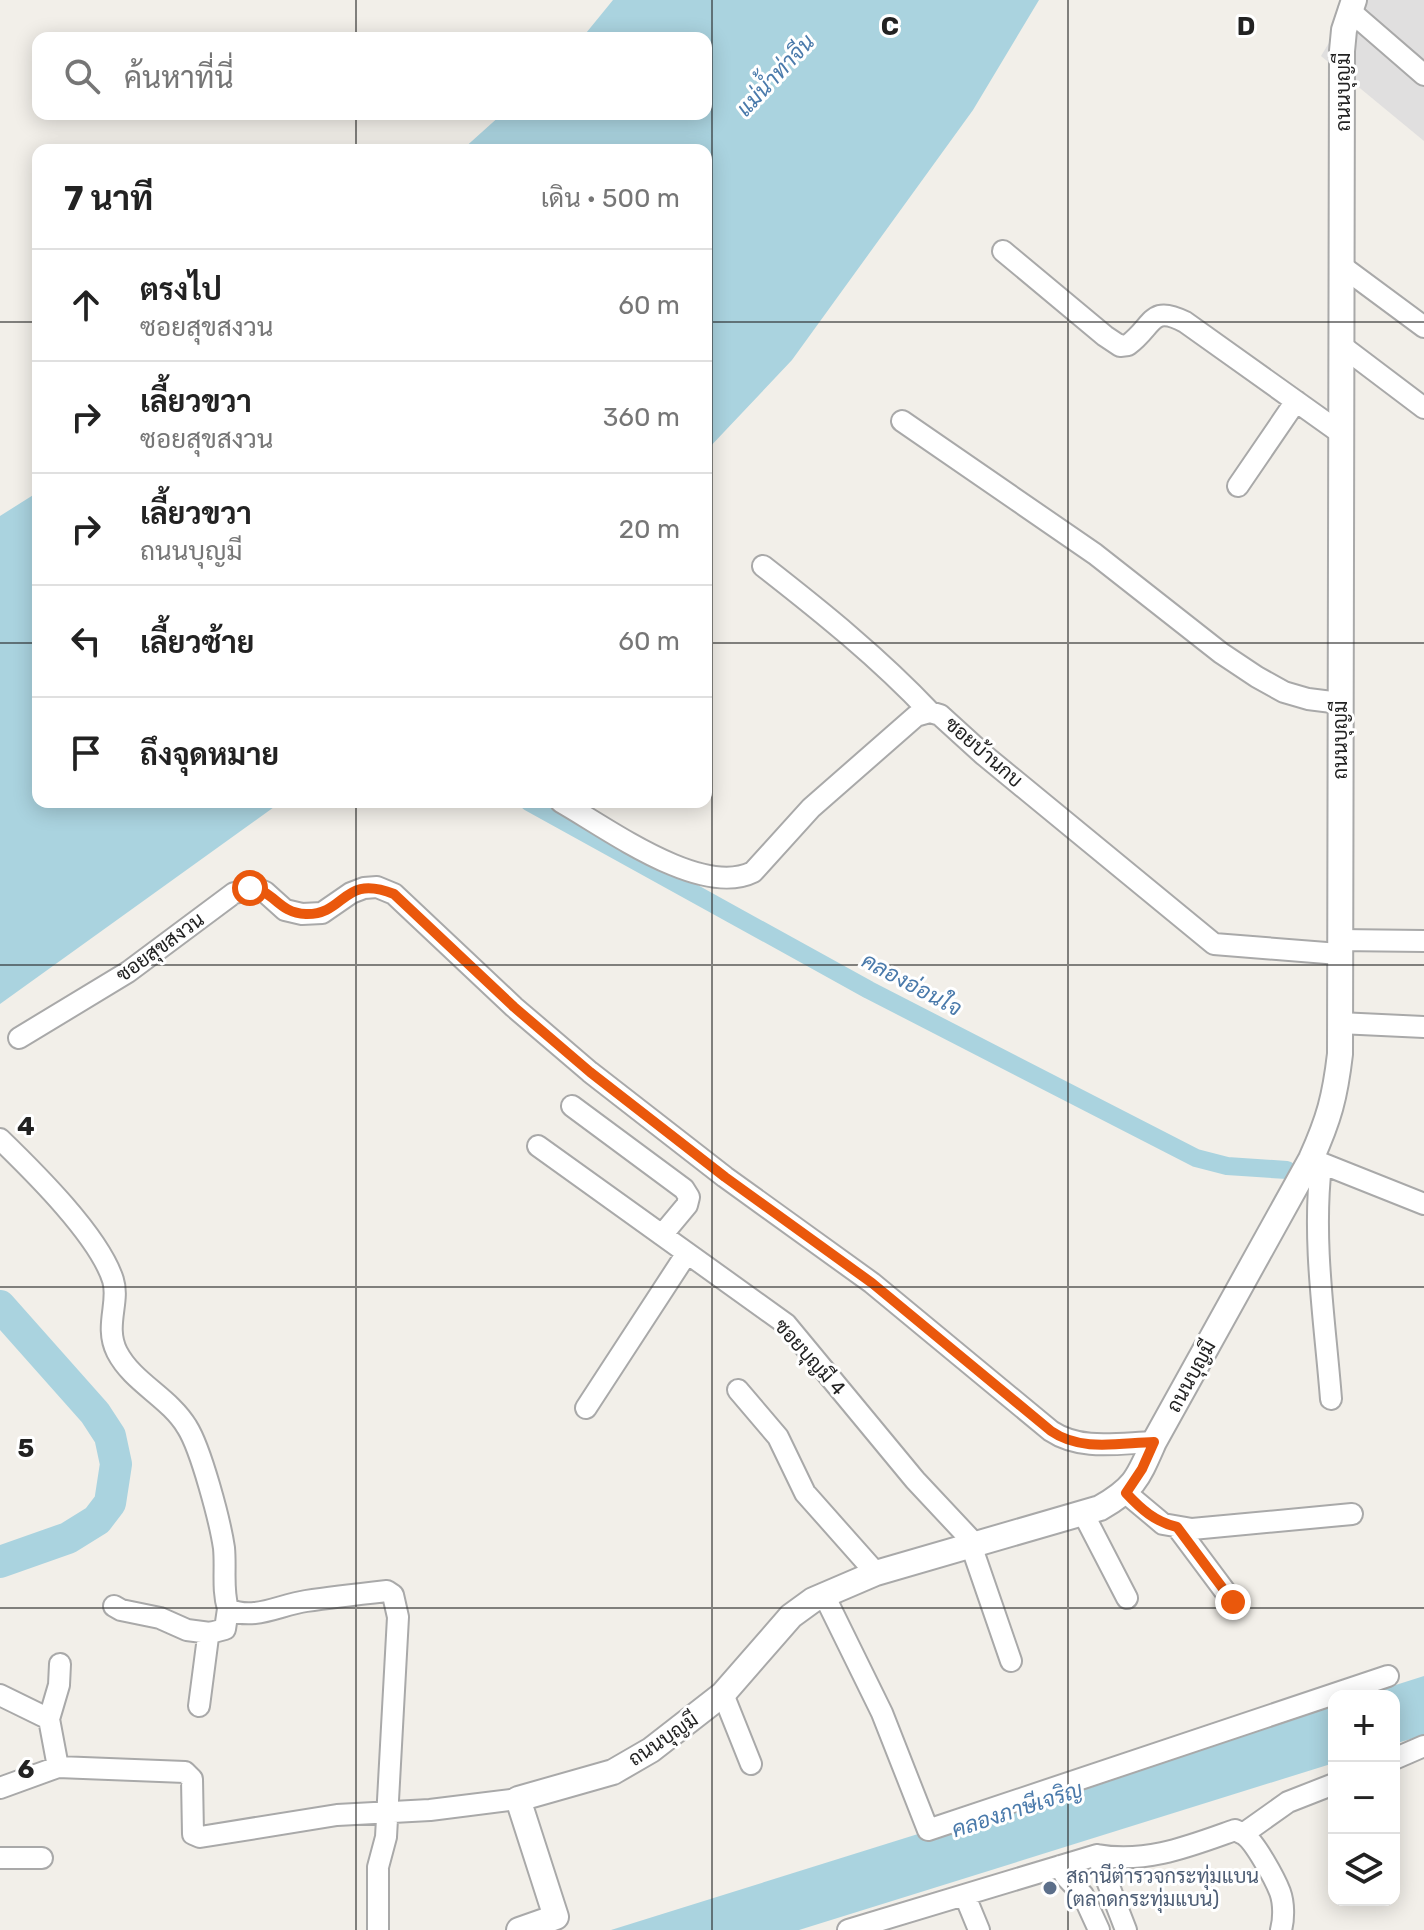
<!DOCTYPE html>
<html lang="th">
<head>
<meta charset="utf-8">
<style>
  :root { --surface:#fff; --page:#f6f6f6; --text:#222; --muted:#767676; --line:#e0e0e0 }
  body { margin:0; font-family:Rubik,Sarabun,sans-serif; background:var(--page); color:var(--text) }
  .controls { position:absolute; right:24px; bottom:24px; display:grid; overflow:hidden; border-radius:16px; box-shadow:0 4px 20px #0003 }
  .controls button { width:72px; height:72px; display:grid; place-items:center; padding:0; border:0; border-bottom:2px solid var(--line); background:var(--surface); color:var(--text); font:40px sans-serif }
  .stop { position:absolute; width:24px; height:24px; margin:-18px; border:6px solid #ea580c; border-radius:50%; background:#fff }
  .stop.end { background:#ea580c; border-color:#fff; box-shadow:0 2px 8px #0008 }
  .list { margin:0; padding:0; list-style:none }
  h2 { display:flex; justify-content:space-between; align-items:center; height:104px; margin:0; padding:0 32px; font-size:34px }
  h2 small { font-size:26px; font-weight:400; color:var(--muted) }
  .list li { display:grid; grid-template-columns:52px 1fr auto; gap:24px; align-items:center; box-sizing:border-box; height:112px; padding:0 32px; border-top:2px solid var(--line) }
  .list b { display:block; font-size:30px; white-space:nowrap }
  .list p { margin:0; font-size:26px; white-space:nowrap; color:var(--muted) }
  .list em { font-size:26px; font-style:normal; color:var(--muted) }
  .icon { flex:none; width:44px; height:44px; fill:none; stroke:currentColor; stroke-width:2; stroke-linecap:round; stroke-linejoin:round }
  .map { position:relative; flex:none; width:1424px; height:1930px; overflow:hidden }
  .search { position:absolute; background:var(--surface); box-shadow:0 4px 20px #0003; left:32px; top:32px; width:680px; height:88px; display:flex; align-items:center; gap:20px; box-sizing:border-box; padding:0 28px; border-radius:16px; color:var(--muted); font-size:30px }
  .panel { position:absolute; background:var(--surface); box-shadow:0 4px 20px #0003; left:32px; top:144px; width:680px; height:664px; border-radius:16px }
  .map>svg:first-child { display:block }
  .residential { fill:#e0dfdf }
  .water { fill:#aad3df }
  .lines { fill:none; stroke-linecap:round; stroke-linejoin:round }
  .canal { stroke:#aad3df; stroke-width:18 }
  .river { stroke:#aad3df; stroke-width:32 }
  .minor-casing { stroke:#a9a9a9; stroke-width:24 }
  .tertiary-casing { stroke:#a9a9a9; stroke-width:28 }
  .minor { stroke:#fff; stroke-width:20 }
  .tertiary { stroke:#fff; stroke-width:24 }
  .route { stroke:#ea580c; stroke-width:10 }
  .grid { fill:none; stroke:#222; stroke-width:2; stroke-opacity:0.55 }
  .service-dot { fill:#5c6f8a; stroke:#fff; stroke-width:3 }
  .labels { text-anchor:middle; stroke-width:6; stroke-linejoin:round; paint-order:stroke }
  .street-label { font-size:20px; fill:#222; stroke:#fff }
  .service-label { font-size:20px; fill:#4e5e75; stroke:#fff; text-anchor:start }
  .water-label { font-size:22px; font-style:italic; fill:#4a7aab; stroke:#fff }
  .grid-label { font-size:26px; text-anchor:middle; font-weight:bold; fill:#222; stroke:#fff; stroke-width:6; stroke-linejoin:round; paint-order:stroke }
</style>
</head>
<body>
<div class="map">
<svg width="1424" height="1930" viewBox="0 0 1424 1930">
  <rect width="100%" height="100%" fill="#f2efe9"/>
  <path class="residential" d="M1355 0H1424V141L1321 56Z"/>
  <path class="water" d="M613 0H1039L973 110 792 360 706 451V150H462L502 114H706V38H582Z
    M38 492V802H281L0 1004V516Z
    M1424 1676V1735L1394 1744V1696H1361Z
    M1334 1704V1763L799 1930H611Z"/>
  <g class="lines">
    <path class="canal" d="M529 802 869 990 1196 1158 1227 1166 1287 1170"/>
    <path class="river" d="M0 1306 95 1413 110 1436 116 1464 110 1503 97 1520 68 1538 0 1562"/>
    <defs>
      <path id="minor" d="M1349 10 1424 75
        M1003 251 1105 336 1120 346 1128 345C1154 326 1150 304 1185 322L1342 434
        M1343 267 1424 327
        M1342 346 1424 408
        M902 421 1095 554 1221 653 1257 677 1284 692 1308 699 1340 703
        M1238 486 1296 401
        M763 566C822 612 879 658 930 712
        M561 802C607 828 701 898 753 872L811 808 916 716 930 712 940 715 984 755 1214 944 1339 954
        M1339 940 1424 941
        M1339 1023 1424 1027
        M19 1038 128 972 234 893 258 889 265 892 285 910 302 914 322 913 351 893 364 888 377 887 394 894 514 1007 590 1072 725 1177 872 1283 1051 1431C1081 1451 1119 1443 1154 1442
        M572 1106 684 1189 689 1197 687 1205 662 1235
        M0 1139C34 1172 99 1236 113 1280 120 1302 104 1326 117 1352 133 1383 169 1397 187 1427 201 1449 220 1521 224 1548 226 1569 222 1589 228 1609 254 1621 279 1605 306 1601 333 1597 360 1594 387 1591L393 1595 398 1617 386 1837 378 1867V1930
        M538 1146 786 1324 915 1480 975 1544
        M1311 1159 1424 1204
        M1321 1165C1312 1242 1325 1322 1331 1399
        M738 1390 778 1437 805 1493 876 1573
        M586 1408 687 1253
        M1126 1493 1163 1524 1192 1529 1352 1514
        M1083 1513 1127 1598
        M1177 1527 1233 1602
        M971 1545 1011 1661
        M824 1595 882 1713 928 1830 1388 1676
        M114 1606 121 1610 160 1618 187 1630 210 1633
        M723 1694 751 1764
        M0 1695 49 1719
        M199 1706 208 1637 210 1633 225 1629 228 1609
        M1394 1759 1424 1746
        M58 1767 49 1719 59 1685 60 1664
        M0 1788 58 1767 185 1772 192 1779 193 1834 200 1837 337 1815 430 1810 518 1799
        M1243 1834C1254 1840 1275 1879 1280 1892 1284 1903 1284 1919 1281 1930
        M1097 1855 1126 1930
        M0 1858H42
        M1060 1866 1066 1877 1083 1895 1099 1930
        M965 1896 979 1930
        M848 1930 1097 1855C1146 1864 1190 1846 1235 1830L1243 1834 1288 1802 1334 1784"/>
      <path id="tertiary" d="M519 1930 556 1917 518 1799 613 1772 651 1750 723 1694 791 1616 813 1600 876 1573 1100 1508C1135 1488 1138 1478 1154 1442L1311 1159C1329 1119 1335 1097 1340 1054L1342 51 1344 30 1354 0"/>
    </defs>
    <use href="#minor" class="minor-casing"/>
    <use href="#tertiary" class="tertiary-casing"/>
    <use href="#minor" class="minor"/>
    <use href="#tertiary" class="tertiary"/>
  </g>
  <g class="lines">
    <path class="route" d="M250 888C275 890 277 913 306 914 346 915 342 873 394 894L514 1007 590 1072 725 1177 872 1283 1051 1431C1081 1452 1119 1443 1154 1442L1142 1469 1126 1493C1141 1509 1155 1522 1177 1527L1233 1602"/>
  </g>
  <path class="grid" d="M356 0V38M712 0V1930M1068 0V1930M356 114V150M0 322H38M706 322H1424M0 643H38M706 643H1424M356 802V1930M0 965H1424M0 1287H1424M0 1608H1424"/>
  <circle class="service-dot" cx="1050" cy="1888" r="8"/>
  <g class="labels">
    <g class="street-label">
      <text transform="translate(1343 92) rotate(-90)" y="7">ถนนบุญมี</text>
      <text transform="translate(1340 740) rotate(-90)" y="7">ถนนบุญมี</text>
      <text transform="translate(984 752) rotate(41)" y="7">ซอยบ้านกบ</text>
      <text transform="translate(160 947) rotate(-36)" y="7">ซอยสุขสงวน</text>
      <text transform="translate(810 1357) rotate(48)" y="7">ซอยบุญมี 4</text>
      <text transform="translate(1191 1376) rotate(-61)" y="7">ถนนบุญมี</text>
      <text transform="translate(663 1739) rotate(-34)" y="7">ถนนบุญมี</text>
    </g>
    <g class="service-label">
      <text x="1066" y="1883">สถานีตำรวจกระทุ่มแบน<tspan x="1066" dy="23">(ตลาดกระทุ่มแบน)</tspan></text>
    </g>
    <g class="water-label">
      <text transform="translate(775 75) rotate(-47)" y="8">แม่น้ำท่าจีน</text>
      <text transform="translate(912 984) rotate(28)" y="8">คลองอ่อนใจ</text>
      <text transform="translate(1017 1809) rotate(-18)" y="8">คลองภาษีเจริญ</text>
    </g>
  </g>
  <g class="grid-label">
    <text x="890" y="35">C</text>
    <text x="1246" y="35">D</text>
    <text x="26" y="1135">4</text>
    <text x="26" y="1457">5</text>
    <text x="26" y="1778">6</text>
  </g>
</svg>
<div class="controls">
<button>+</button>
<button>−</button>
<button><svg class="icon" aria-label="layers" viewBox="0 0 24 24"><path d="M12 4l9 5-9 5-9-5zM3 14l9 5 9-5"/></svg></button>
</div>
<div class="stop" style="left:250px;top:888px"></div>
<div class="stop end" style="left:1233px;top:1602px"></div>
<div class="search"><svg class="icon" aria-label="search" viewBox="0 0 24 24"><circle cx="10" cy="10" r="6"/><path d="M15 15l6 6"/></svg>ค้นหาที่นี่</div>
<section class="panel">
<h2>7 นาที<small>เดิน · 500 m</small></h2>
<ul class="list">
<li><svg class="icon" aria-label="ahead" viewBox="0 0 24 24"><path d="M12 20V5M6 11l6-6 6 6"/></svg><div><b>ตรงไป</b><p>ซอยสุขสงวน</p></div><em>60 m</em></li>
<li><svg class="icon" aria-label="right" viewBox="0 0 24 24"><path d="M7 20v-9h11M14 6l5 5-5 5"/></svg><div><b>เลี้ยวขวา</b><p>ซอยสุขสงวน</p></div><em>360 m</em></li>
<li><svg class="icon" aria-label="right" viewBox="0 0 24 24"><path d="M7 20v-9h11M14 6l5 5-5 5"/></svg><div><b>เลี้ยวขวา</b><p>ถนนบุญมี</p></div><em>20 m</em></li>
<li><svg class="icon" aria-label="left" viewBox="0 0 24 24"><path d="M17 20v-9H6M10 6l-5 5 5 5"/></svg><div><b>เลี้ยวซ้าย</b></div><em>60 m</em></li>
<li><svg class="icon" aria-label="arrive" viewBox="0 0 24 24"><path d="M6 21V4h12l-3 4 3 4H6"/></svg><div><b>ถึงจุดหมาย</b></div></li>
</ul>
</section>
</div>
</body>
</html>
